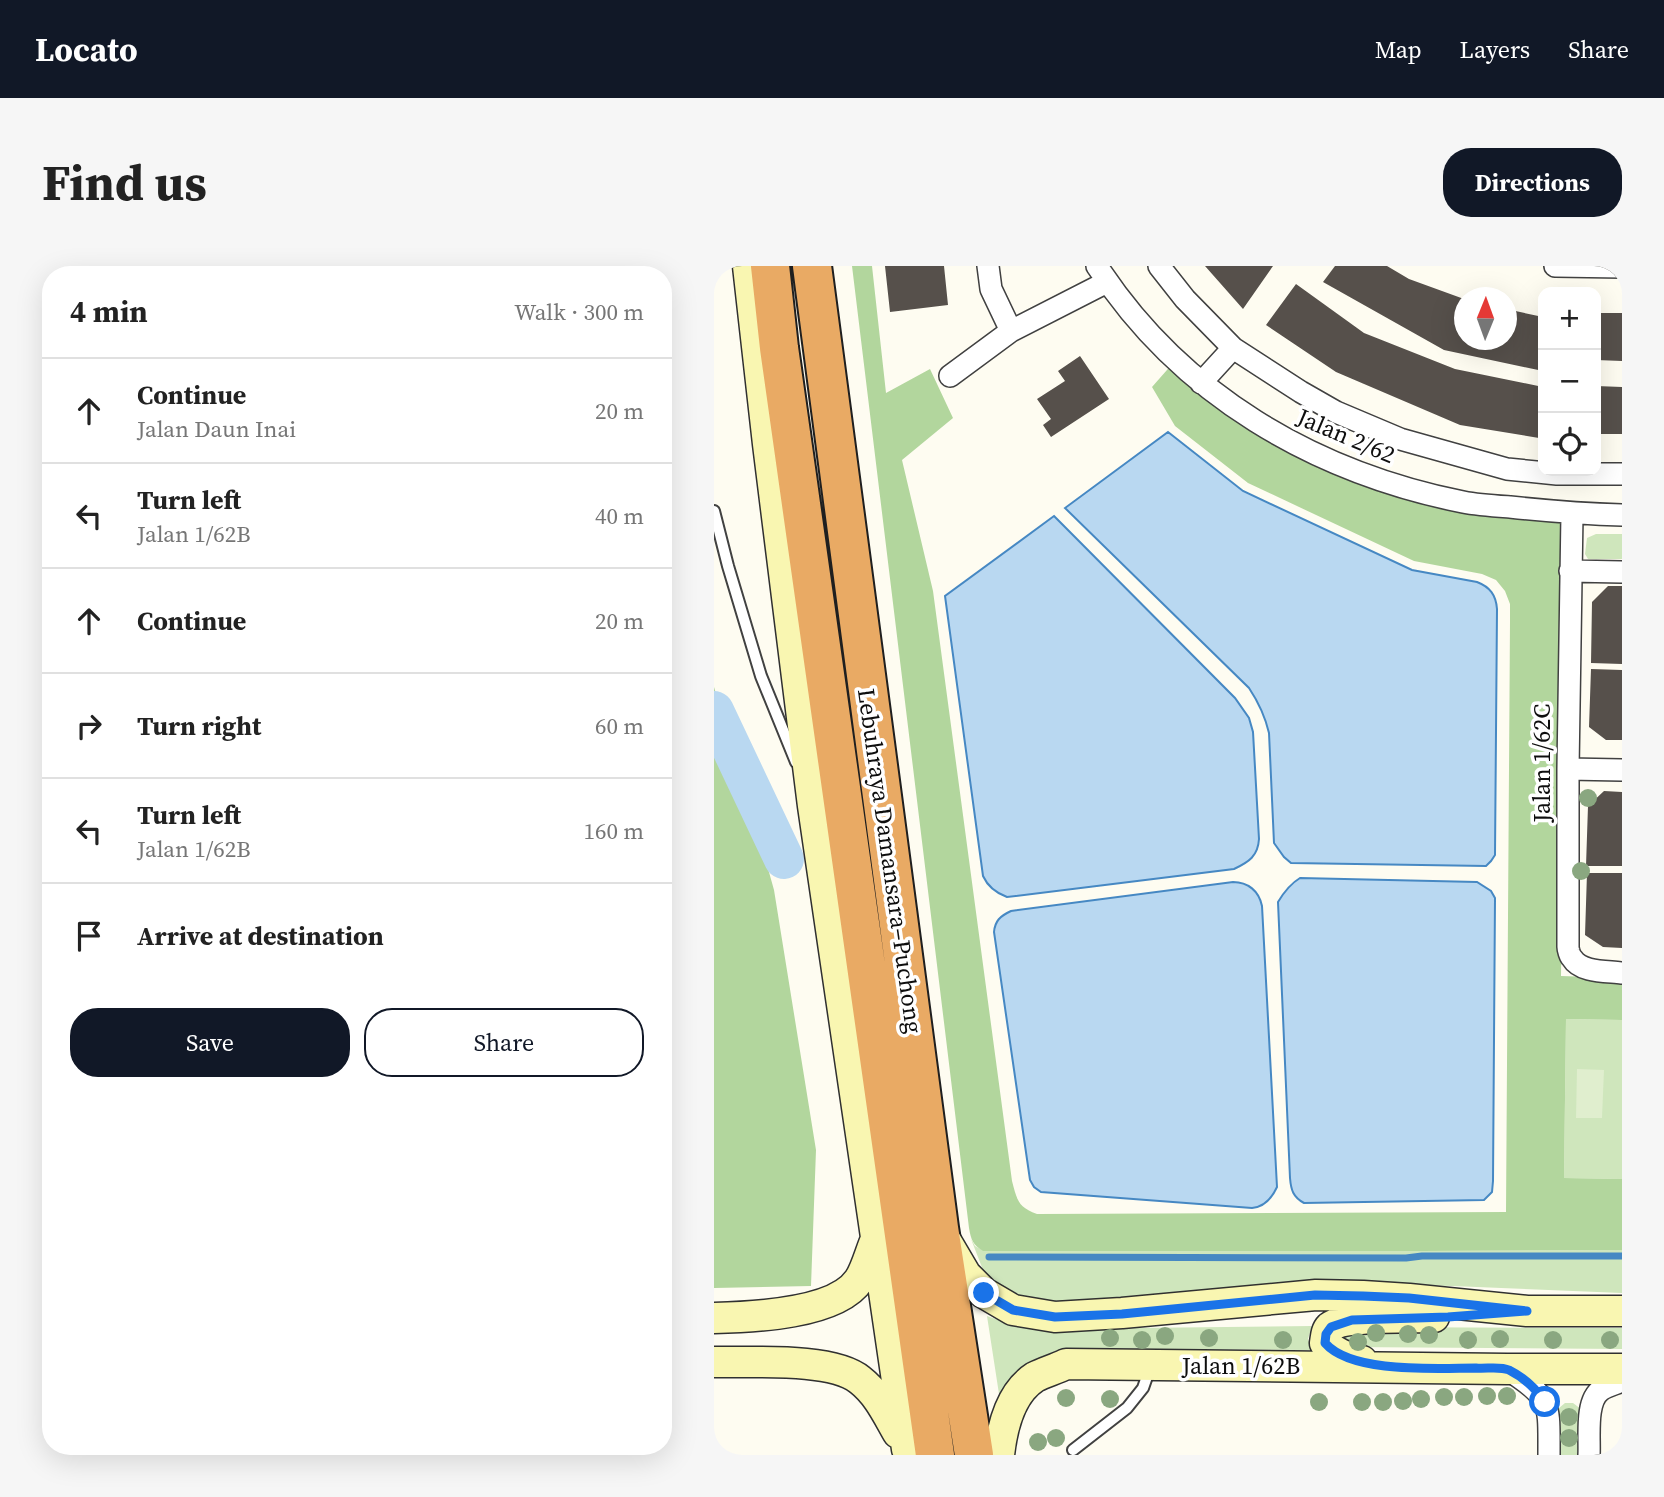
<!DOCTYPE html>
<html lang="en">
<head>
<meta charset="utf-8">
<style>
  :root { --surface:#fff; --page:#f6f6f6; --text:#222; --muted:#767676; --line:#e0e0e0; --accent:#111827 }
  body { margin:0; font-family:"Source Serif 4",serif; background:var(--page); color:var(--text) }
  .controls { position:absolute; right:21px; top:21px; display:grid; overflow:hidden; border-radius:14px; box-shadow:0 7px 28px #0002 }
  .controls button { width:63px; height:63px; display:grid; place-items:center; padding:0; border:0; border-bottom:2px solid var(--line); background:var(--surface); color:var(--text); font:35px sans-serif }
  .compass { position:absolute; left:740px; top:21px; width:63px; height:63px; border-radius:50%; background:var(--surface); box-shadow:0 7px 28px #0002; rotate:1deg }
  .stop { position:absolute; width:21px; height:21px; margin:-16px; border:5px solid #1a73e8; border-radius:50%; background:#fff }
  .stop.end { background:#1a73e8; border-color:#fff; box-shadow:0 2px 7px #0008 }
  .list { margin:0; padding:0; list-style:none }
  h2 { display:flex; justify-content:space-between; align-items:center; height:91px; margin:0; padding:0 28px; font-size:30px }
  h2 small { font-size:23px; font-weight:400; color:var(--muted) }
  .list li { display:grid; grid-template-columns:46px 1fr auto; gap:21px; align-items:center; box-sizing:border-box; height:105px; padding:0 28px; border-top:2px solid var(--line) }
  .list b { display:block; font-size:26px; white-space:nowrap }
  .list p { margin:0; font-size:23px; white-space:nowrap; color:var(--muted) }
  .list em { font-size:23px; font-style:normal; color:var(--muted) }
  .actions { display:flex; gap:14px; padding:21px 28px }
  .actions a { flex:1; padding:16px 0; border:2px solid var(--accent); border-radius:28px; text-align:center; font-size:24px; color:var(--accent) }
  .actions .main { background:var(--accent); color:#fff }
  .icon { flex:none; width:38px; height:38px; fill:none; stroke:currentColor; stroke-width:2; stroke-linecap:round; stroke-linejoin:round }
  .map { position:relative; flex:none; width:908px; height:1189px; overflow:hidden; border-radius:28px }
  header { display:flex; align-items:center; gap:42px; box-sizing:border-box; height:98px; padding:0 35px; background:var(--accent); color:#fff }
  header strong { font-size:33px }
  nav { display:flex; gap:38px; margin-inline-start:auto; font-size:24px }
  .intro { display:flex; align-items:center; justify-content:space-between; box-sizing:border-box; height:168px; padding:0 42px }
  h1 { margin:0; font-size:49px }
  .button { padding:18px 32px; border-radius:28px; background:var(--accent); color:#fff; font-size:24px; font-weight:700 }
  main { display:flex; gap:42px; padding:0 42px }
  aside { flex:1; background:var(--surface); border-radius:28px; box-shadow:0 7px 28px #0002 }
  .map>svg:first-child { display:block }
  .green { fill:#cfe6bc }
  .forest { fill:#b2d69d }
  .pitch { fill:#e0eece }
  .water { fill:#b9d8f1; stroke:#4688c3; stroke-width:2 }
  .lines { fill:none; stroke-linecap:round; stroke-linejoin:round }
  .stream { stroke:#4688c3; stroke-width:7 }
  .river { stroke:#b9d8f1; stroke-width:40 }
  .building { fill:#56504b }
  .lane-casing { stroke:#414141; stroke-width:14 }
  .street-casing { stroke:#414141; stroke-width:24 }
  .secondary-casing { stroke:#303030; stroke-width:33 }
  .highway-casing { stroke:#1f1f1f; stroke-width:42 }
  .lane { stroke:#fff; stroke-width:10 }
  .street { stroke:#fff; stroke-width:21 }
  .secondary { stroke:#f9f6b1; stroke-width:30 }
  .highway { stroke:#e9aa64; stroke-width:38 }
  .tree { fill:#8aa780 }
  .route { stroke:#1a73e8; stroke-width:9 }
  .labels { text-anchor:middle; stroke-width:7; stroke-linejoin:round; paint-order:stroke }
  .street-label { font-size:24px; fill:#0e0e0e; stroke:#fff }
</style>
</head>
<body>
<header>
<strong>Locato</strong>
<nav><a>Map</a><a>Layers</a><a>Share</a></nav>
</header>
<div class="intro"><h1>Find us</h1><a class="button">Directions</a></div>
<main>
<aside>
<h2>4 min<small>Walk · 300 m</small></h2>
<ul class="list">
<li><svg class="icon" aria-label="ahead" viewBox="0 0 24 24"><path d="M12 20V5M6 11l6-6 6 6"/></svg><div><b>Continue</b><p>Jalan Daun Inai</p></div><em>20 m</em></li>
<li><svg class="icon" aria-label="left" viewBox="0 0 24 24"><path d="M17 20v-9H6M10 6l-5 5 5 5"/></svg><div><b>Turn left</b><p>Jalan 1/62B</p></div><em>40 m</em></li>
<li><svg class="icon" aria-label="ahead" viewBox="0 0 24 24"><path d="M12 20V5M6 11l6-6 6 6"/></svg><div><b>Continue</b></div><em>20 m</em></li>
<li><svg class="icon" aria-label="right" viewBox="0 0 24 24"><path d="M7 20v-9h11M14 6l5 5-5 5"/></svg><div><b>Turn right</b></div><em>60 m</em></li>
<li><svg class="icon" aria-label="left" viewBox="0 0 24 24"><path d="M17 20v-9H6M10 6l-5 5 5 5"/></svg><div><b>Turn left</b><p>Jalan 1/62B</p></div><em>160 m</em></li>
<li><svg class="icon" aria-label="arrive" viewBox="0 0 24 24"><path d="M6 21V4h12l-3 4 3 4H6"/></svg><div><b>Arrive at destination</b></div></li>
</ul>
<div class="actions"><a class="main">Save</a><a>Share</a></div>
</aside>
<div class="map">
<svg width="908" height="1189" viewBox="0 0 908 1189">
  <rect width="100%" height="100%" fill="#fefcf1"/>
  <path class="green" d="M882 268H908V293H874L871 288 873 272Z
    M852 753 908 754V913L850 912Z
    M257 973 261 980 270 985H707L908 984V1027L738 1020 610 1017 404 1038 309 1035 280 1017 269 1004Z
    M273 1050 304 1061 328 1063 598 1060 594 1073 598 1084 366 1083 356 1084 296 1116 285 1128Z
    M642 1061 908 1062V1083L631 1081 625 1067Z
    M851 1137H859L867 1143 866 1189H844L845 1142Z"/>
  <path class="forest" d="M138 0H158L172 127 216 103 239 152 188 194 219 325 298 915C303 934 304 941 323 948L792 946 796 355V338L791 325 782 314 768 308 700 295 534 217 461 160 438 121 460 96 627 205 853 253 847 710 908 712V754L852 753 850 912 908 913V984L707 985H269C259 979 257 974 255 962Z
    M0 421 34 531 60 624 102 884 97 1020 0 1022Z"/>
  <path class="pitch" d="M863 803 890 804 888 852H862Z"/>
  <path class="water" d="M454 166 529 225 698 304 763 316C776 321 782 329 783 343L781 589 777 595 772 600 577 597 570 591 560 577 555 467C551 450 545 437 535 422L351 242Z
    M340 250 521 432 535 452 539 466 545 573C544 590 535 596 520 603L293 631C282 627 274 621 269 610L231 330Z
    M586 612 763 616 777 625 781 632 779 915 778 926 770 934 590 937C579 931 577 924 576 912L564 636C570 626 576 618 586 612Z
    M519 616C534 616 545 625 548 640L563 921C558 932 550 941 538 942L327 926 320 921 316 914 280 666C281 655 286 650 297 645Z"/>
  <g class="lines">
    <path class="stream" d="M275 991 692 992 708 990H908"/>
    <path class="river" d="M0 445 70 593"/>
  </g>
  <path class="building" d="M171 0H230L234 39 176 46Z
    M491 0H559L529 43Z
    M621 0H673L695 13 750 33V74H792V43L829 51V105L730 84 609 16Z
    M582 18 650 67 741 103 829 121 825 172 746 159 622 106 552 59Z
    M882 47H908V95L882 94Z
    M366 90 395 133 337 171 329 159 337 153 323 133 351 115 344 105Z
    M882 120 908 121V168H882Z
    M894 320H908V398L877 397 878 336Z
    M877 403 908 404V474H892L875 461Z
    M890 525 908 526V600H872L874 540Z
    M873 607H908V682L889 681 871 669Z"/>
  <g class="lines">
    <defs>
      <path id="lane" d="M0 245 14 300 47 410 82 496
        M359 1184 413 1142 429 1122 436 1102"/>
      <path id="street" d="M274 0 277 23 297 65 393 16
        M383 0C467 129 600 206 749 236 764 239 781 240 796 241 834 245 870 248 908 249
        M445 0 471 33 519 82 587 126 622 146 686 173 793 203 843 208H908
        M841 0 908 1
        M236 110 297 65
        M487 117 519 82
        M858 248 854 503V681C854 683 856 691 858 692 867 707 893 705 908 707
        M856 305 908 306
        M854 503 908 504
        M793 1103C838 1133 835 1136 835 1189
        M875 1189C876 1171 871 1135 887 1124 893 1120 901 1118 908 1115"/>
      <path id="secondary" d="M34 0 54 178 99 540 193 1183
        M232 975 252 1009 270 1027 299 1044 341 1051 408 1047 602 1029 649 1030 695 1033 813 1045H908
        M0 1052C39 1051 122 1048 145 1014 152 1004 157 984 162 973
        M648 1095C633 1091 621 1088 611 1077 612 1071 612 1065 616 1061 630 1049 700 1052 720 1051
        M0 1096C36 1097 118 1091 146 1114 164 1128 173 1148 184 1167
        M285 1189C288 1162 296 1127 321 1111 331 1106 342 1103 352 1098L793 1103H908"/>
      <path id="highway" d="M56 0 65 82 221 1189
        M98 0 225 962 260 1189"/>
    </defs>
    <use href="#lane" class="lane-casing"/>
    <use href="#street" class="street-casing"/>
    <use href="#secondary" class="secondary-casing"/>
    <use href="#highway" class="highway-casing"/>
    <use href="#lane" class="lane"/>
    <use href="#street" class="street"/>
    <use href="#secondary" class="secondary"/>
    <use href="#highway" class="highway"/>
  </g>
  <g class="tree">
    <circle cx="874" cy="532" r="9"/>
    <circle cx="867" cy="605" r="9"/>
    <circle cx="662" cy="1067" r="9"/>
    <circle cx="694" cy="1068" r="9"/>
    <circle cx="715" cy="1069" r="9"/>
    <circle cx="451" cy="1070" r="9"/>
    <circle cx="396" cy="1072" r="9"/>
    <circle cx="495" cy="1072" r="9"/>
    <circle cx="786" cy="1073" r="9"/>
    <circle cx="428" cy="1074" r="9"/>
    <circle cx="569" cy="1074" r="9"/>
    <circle cx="754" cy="1074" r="9"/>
    <circle cx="839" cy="1074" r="9"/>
    <circle cx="896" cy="1074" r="9"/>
    <circle cx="644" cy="1076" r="9"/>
    <circle cx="773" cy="1130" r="9"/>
    <circle cx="793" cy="1130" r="9"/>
    <circle cx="730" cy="1131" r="9"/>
    <circle cx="750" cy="1131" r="9"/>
    <circle cx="352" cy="1132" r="9"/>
    <circle cx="396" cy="1133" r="9"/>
    <circle cx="707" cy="1133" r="9"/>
    <circle cx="689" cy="1135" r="9"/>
    <circle cx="605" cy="1136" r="9"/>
    <circle cx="648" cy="1136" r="9"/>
    <circle cx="669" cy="1136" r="9"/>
    <circle cx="855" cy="1151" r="9"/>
    <circle cx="342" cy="1172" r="9"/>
    <circle cx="855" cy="1172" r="9"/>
    <circle cx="324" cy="1176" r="9"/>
  </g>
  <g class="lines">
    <path class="route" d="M270 1027 299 1044 341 1051 408 1048 601 1029 649 1030 695 1032 813 1045 734 1051 638 1054 617 1061 612 1068 611 1077C638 1108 723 1102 762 1102 772 1103 786 1100 795 1104 809 1111 822 1123 831 1136"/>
  </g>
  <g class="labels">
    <g class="street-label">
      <text transform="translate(632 170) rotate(23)" y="8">Jalan 2/62</text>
      <text transform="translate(828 497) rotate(-90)" y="8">Jalan 1/62C</text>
      <text transform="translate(176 595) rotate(82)" y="8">Lebuhraya Damansara–Puchong</text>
      <text x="527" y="1108">Jalan 1/62B</text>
    </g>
  </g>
</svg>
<div class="controls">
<button>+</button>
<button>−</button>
<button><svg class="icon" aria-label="locate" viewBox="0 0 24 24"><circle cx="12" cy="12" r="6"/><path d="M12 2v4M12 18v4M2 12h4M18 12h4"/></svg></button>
</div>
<svg class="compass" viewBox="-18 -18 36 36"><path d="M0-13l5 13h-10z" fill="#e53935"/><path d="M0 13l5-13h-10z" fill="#767676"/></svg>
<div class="stop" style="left:831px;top:1136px"></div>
<div class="stop end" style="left:270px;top:1027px"></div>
</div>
</main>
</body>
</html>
